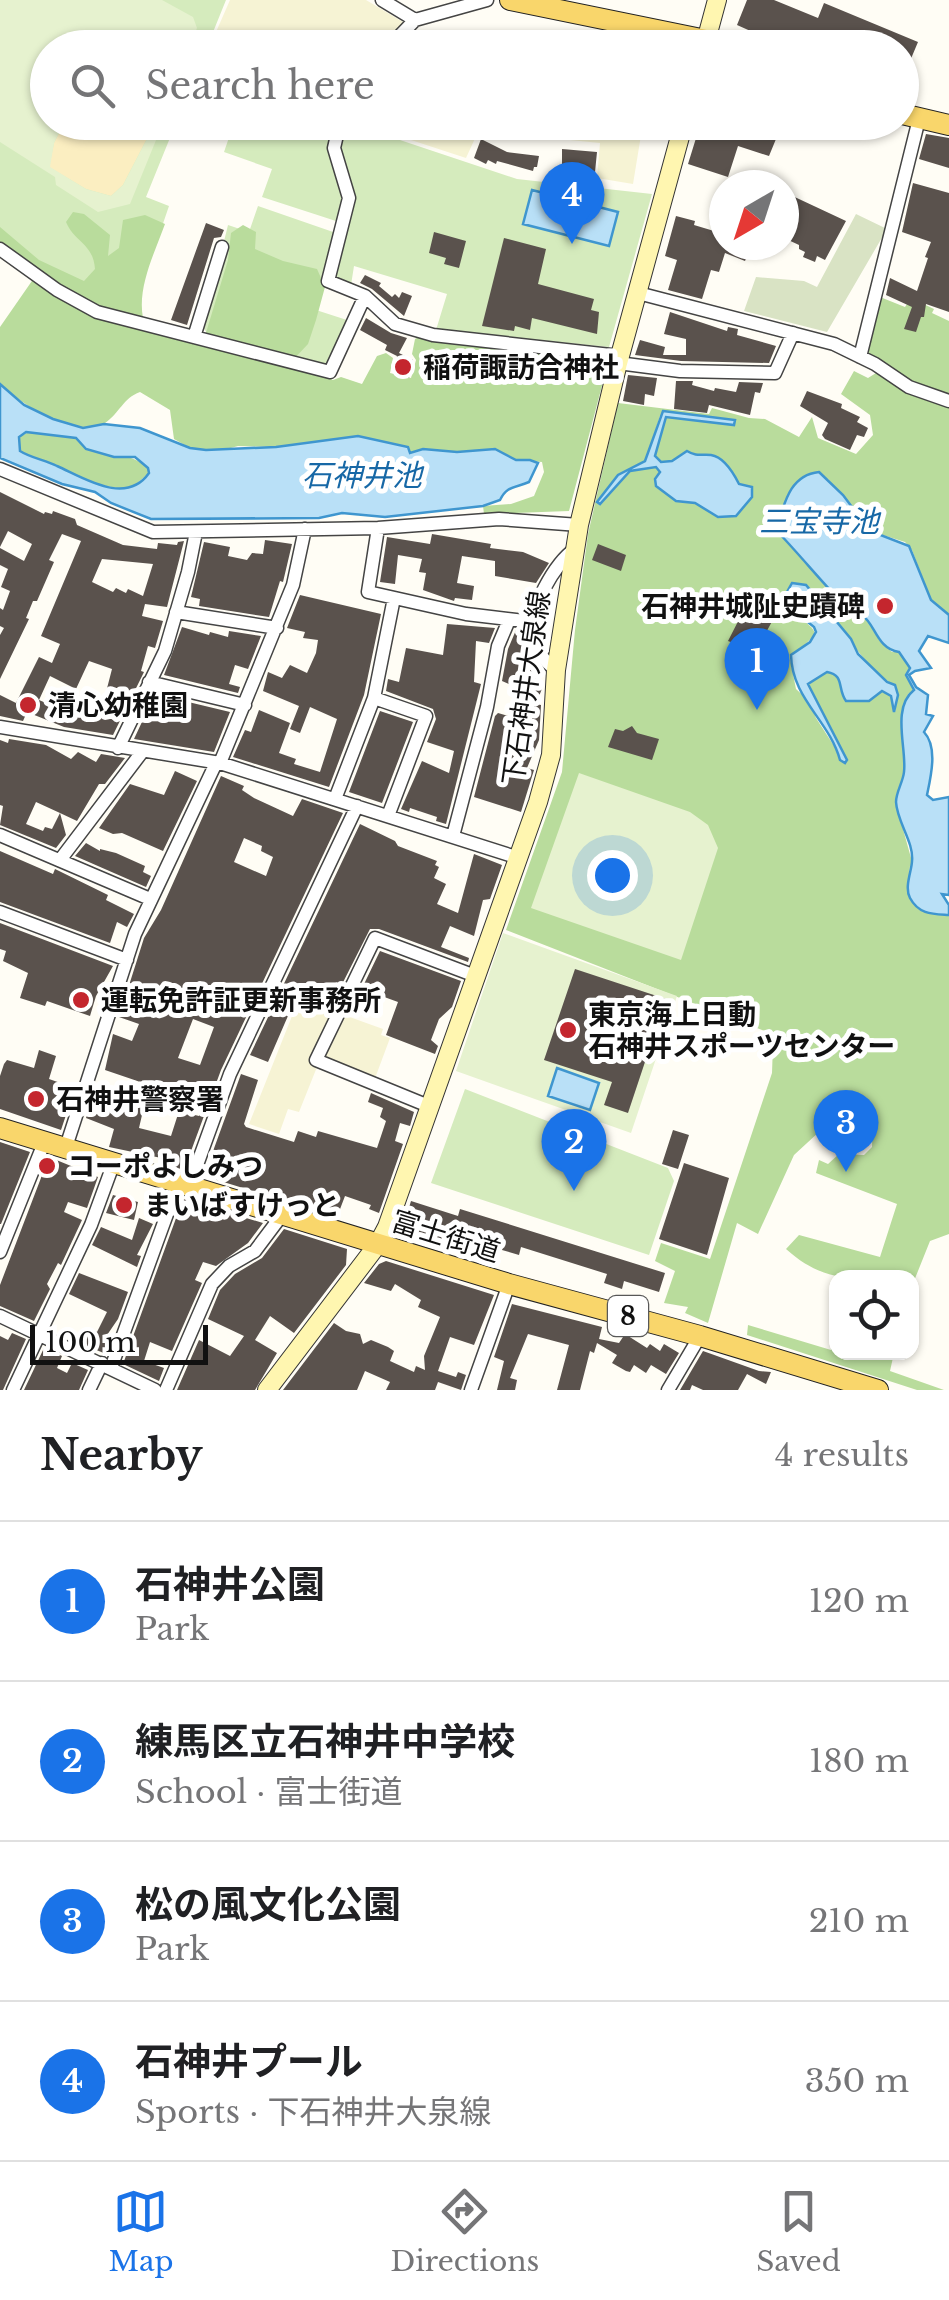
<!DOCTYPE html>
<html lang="en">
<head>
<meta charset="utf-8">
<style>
  :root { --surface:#fff; --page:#f6f6f6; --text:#202124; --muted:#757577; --line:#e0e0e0; --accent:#1a73e8 }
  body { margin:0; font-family:"Libre Baskerville","Noto Sans JP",serif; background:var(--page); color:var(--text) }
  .controls { position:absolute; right:30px; bottom:30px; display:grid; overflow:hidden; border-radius:20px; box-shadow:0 2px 8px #0004 }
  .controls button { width:90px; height:90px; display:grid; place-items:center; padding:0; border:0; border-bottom:2px solid var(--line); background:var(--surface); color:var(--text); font:50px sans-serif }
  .compass { position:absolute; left:709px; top:170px; width:90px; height:90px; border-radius:50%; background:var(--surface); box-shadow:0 2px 8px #0004; rotate:219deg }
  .scale { position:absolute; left:30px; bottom:25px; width:178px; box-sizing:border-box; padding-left:10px; border:5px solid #111; border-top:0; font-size:28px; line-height:35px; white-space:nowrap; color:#111; -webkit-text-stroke:8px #fff; paint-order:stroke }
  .you { position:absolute; left:612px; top:875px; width:35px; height:35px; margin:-25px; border:8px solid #fff; border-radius:50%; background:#1a73e8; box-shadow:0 0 0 15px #1a73e833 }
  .badge { display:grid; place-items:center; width:65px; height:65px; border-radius:50%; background:var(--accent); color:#fff; font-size:32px; font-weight:700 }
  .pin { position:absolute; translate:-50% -82px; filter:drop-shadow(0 2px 5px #0008) }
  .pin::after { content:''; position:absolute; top:52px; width:35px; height:30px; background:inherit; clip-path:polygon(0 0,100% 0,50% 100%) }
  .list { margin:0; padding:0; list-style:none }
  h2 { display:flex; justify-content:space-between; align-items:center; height:130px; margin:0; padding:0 40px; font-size:42px }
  h2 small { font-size:32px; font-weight:400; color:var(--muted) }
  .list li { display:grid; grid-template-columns:65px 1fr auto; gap:30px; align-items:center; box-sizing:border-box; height:160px; padding:0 40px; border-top:2px solid var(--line) }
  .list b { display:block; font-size:38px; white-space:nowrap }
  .list p { margin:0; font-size:32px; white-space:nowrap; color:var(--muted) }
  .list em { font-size:32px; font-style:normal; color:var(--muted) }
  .icon { flex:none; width:55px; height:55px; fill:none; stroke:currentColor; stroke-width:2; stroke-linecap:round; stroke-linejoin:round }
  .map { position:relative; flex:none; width:949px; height:1390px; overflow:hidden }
  .search { position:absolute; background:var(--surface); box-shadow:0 2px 8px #0004; left:30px; right:30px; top:30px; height:110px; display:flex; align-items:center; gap:25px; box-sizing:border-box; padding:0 35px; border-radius:55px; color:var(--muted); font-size:38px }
  .sheet { height:770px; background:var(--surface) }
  nav { display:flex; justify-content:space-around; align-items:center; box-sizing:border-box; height:140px; border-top:2px solid var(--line); background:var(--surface); font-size:28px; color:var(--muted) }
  nav a { display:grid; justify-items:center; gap:5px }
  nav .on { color:var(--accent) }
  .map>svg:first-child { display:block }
  .farmland { fill:#f6f3d4 }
  .green { fill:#d5ebbd }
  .forest { fill:#b9dc9c; fill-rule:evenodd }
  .sand { fill:#fbeec1 }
  .cemetery { fill:#d9e3c4 }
  .pitch { fill:#e6f2cf }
  .water { fill:#b9e0f7; stroke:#3f96cf; stroke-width:2.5; fill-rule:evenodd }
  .building { fill:#5a524d; fill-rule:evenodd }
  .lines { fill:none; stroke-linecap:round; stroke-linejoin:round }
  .minor-casing { stroke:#444; stroke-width:15 }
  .secondary-casing { stroke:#333; stroke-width:20 }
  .primary-casing { stroke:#222; stroke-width:22 }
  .minor { stroke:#fff; stroke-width:12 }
  .secondary { stroke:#fff6b0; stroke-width:18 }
  .primary { stroke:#f9d66b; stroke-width:20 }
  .poi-dot { fill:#c4262e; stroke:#fff; stroke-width:4 }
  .labels { text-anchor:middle; stroke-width:10; stroke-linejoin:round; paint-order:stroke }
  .shield { fill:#fff; stroke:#585858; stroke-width:2.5 }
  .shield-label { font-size:25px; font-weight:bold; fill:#111 }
  .poi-label { font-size:28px; font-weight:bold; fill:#111; stroke:#fff; text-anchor:start }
  .street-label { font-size:28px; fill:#111; stroke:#fff }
  .water-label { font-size:30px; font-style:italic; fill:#1768a6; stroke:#fff }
</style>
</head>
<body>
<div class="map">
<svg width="949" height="1390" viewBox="0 0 949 1390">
  <rect width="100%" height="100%" fill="#fffdf5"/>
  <path class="farmland" d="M230 0H366L403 22V25L380 47 209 48Z
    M359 123H482L466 158Z
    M561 123H643L633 184 597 178 600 143 560 139Z
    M303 1000 333 1013 310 1064 317 1067 299 1112 288 1109 279 1134 249 1124 296 1006 300 1007Z
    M344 1015 383 1029 381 1035 390 1038 374 1081 322 1056Z"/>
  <path class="green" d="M0 0H226L207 47 48 48V122L176 123 146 197 169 206 131 317 0 244Z
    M234 123H334L346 197 339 222 262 197 272 169 224 152Z
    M349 123 517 179 652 194 609 347 436 330 447 294 354 266 351 285 336 280 332 275 353 198 338 148Z
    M258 206 336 233 316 310 350 321 330 366 207 333 203 327 228 225 249 232Z
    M465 1089 668 1168 674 1181 649 1255 431 1183Z"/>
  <path class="forest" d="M73 212 84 214 110 235 108 256 119 248 123 220 145 215 165 224C155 252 137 287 143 318L162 330 170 324 205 336 228 260 231 233 243 225 256 232 255 249 283 261 317 269 325 287 316 320 308 344 292 361 333 380 341 377 362 384 377 356 386 353 393 358 390 373 411 378 416 360 412 354 415 339 422 335 604 356 608 363 569 511 484 514 483 506 511 504 534 496 544 472 542 462 516 460 495 449 457 452 423 449 410 453 407 447 358 436 276 447 238 446 220 451 190 448 174 439 170 410 140 392C123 398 119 414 105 423 73 442 23 404 0 384V327L34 278 0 251V227L39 260 84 281 95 269C93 243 75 243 66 222Z
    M880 297 905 307 911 298 934 309 932 313 949 321V615L931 600 912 550 905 542 870 531 828 479 792 487 776 530 851 612 866 618 879 640 892 652H899L910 668 906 675 914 691 908 694 901 733 905 767 896 804 913 865 910 866C906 903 912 914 949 915V1234L930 1241 912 1286V1278C860 1278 827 1286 786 1249L799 1235 880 1257 897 1204 816 1173 819 1160 828 1164 839 1154 864 1155 872 1147 873 1119 843 1094 836 1096 832 1120 794 1155 758 1234 737 1223 708 1323 685 1313 688 1307 664 1303 675 1271 655 1261 661 1243 710 1259 772 1073 773 1044 767 1032 506 930 562 772 575 630 588 534 618 403 709 414 712 408 749 418 765 419 799 437 812 417 818 438 856 454 873 435 870 415 841 394 854 371 868 378 876 373 866 353ZM660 416 734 420 733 424 666 417 655 456 661 462 673 461 687 451 693 455H711L722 460 739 484 751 492 752 497 741 508 719 517 695 503 676 501 656 486 655 479 661 472 657 467 630 471 600 504 597 501 618 475 645 461ZM792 583 804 584C809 593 813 594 821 601 826 605 830 615 835 621 847 638 876 677 895 685L898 695 895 712 891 696 882 691 869 701H846C837 690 845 675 827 672L807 684 847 760 845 763 816 718 808 700 796 689 790 659C826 624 819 638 788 606L786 596Z
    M31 431 76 438C98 461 127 448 148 468L149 473 130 489C104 490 43 466 20 451L19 437Z
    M748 1325 831 1350 836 1334V1352L894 1353 890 1371 944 1390H917L747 1335Z"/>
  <path class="sand" d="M64 123H144L152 129 123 185 111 196 86 189 49 167 54 143Z"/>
  <path class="cemetery" d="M856 214 887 229 827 332 744 311 756 277 804 281 817 287Z"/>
  <path class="pitch" d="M0 0H162L193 17 197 28 190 47 48 48V122L64 123 54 143 50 167 86 189 111 196 123 185 152 129 144 123H163L130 204 98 212 56 185 55 177 0 142Z
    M579 773 690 812 708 825 718 848 681 960 531 908Z
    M503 933 677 996 631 1133 456 1071Z"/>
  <path class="water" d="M532 190 618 212 609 246 523 224Z
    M0 384 24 405 53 419 83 428 104 424 140 428 190 448 206 450 276 447 358 436 408 447 410 453 423 449 457 452 495 449 516 460H530L538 463 529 482C516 488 507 485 500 500L483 506 385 517 342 513 319 518 151 519 111 503 95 492 62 484 0 458ZM26 432 76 438 86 449 114 457H135L148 468 149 473C126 506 84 478 57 466 45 460 31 458 20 451L19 437Z
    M663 411 735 420 734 425 666 417 655 456 661 462 672 461 687 451C697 457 701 454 711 455 724 457 734 474 739 484L752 487V497L736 516 718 517 695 503 676 501 656 486 655 479 660 472 656 467 630 471 600 504 597 502 618 475 645 461Z
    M819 472 843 495 870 531 909 546 931 600 949 615V643L928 636 919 651 931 668 915 671 909 675 916 687 928 695 926 714 933 716 924 732C938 747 931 776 927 795L933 800 949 797V895L942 894 949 905V915C934 914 919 915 910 898 904 887 912 870 912 861 914 842 897 822 896 802 896 792 903 782 904 772 907 749 891 708 914 690L906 675 910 668 899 652C877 649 875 624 863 616 859 613 853 613 849 610 824 585 801 556 776 530 784 505 789 475 819 472Z
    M792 583 806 585 851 639 858 654 887 682 895 685 898 695 894 712 891 696 882 691 869 701H846C837 689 845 675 827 672L808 684 847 760 845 763 840 760C829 720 792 699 791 655L810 642 816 632 814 627 788 606 787 592Z
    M557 1068 599 1083 590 1110 548 1096Z"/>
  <path class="building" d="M747 0H774L818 18 824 3 918 42 902 80V48H789L737 25Z
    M701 122 729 129 732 122H783L769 156 738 146 728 177 688 164Z
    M926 134 949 138V168L919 159Z
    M481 139 507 152 539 156 537 167H534L533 171 497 161 496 164 488 160 486 164 474 158Z
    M562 149 597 152 595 172 562 170Z
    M913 183 949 193V312L926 304 924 317H921L916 332 904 329 912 307 886 295 890 278 917 291 928 258 925 257 931 242 902 232Z
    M784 192 846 221 825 260 817 256 815 262 803 257 805 252 799 249V245L784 238Z
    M676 216 695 221 694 225 724 234V245L751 247 745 261 725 253 719 272 711 270 702 299 668 290 677 260 665 256Z
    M206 223 224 230 221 237 214 238 187 325 171 320Z
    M434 232 466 241 459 268 444 264 446 258 429 253Z
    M504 238 546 249 538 284 594 299 591 310 599 312 597 334 532 318 530 330 515 326 514 331 482 326Z
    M365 275 381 283 379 286 392 297 395 294 399 298 402 292 412 296 404 316 372 289 360 283Z
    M670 312 727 331 728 327 738 329 737 335 776 346 769 363 681 361 635 355 640 340 665 347 663 355H686V339L664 334Z
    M366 318 391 333 407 338 399 353 413 360 409 378 393 374 397 356 385 350 387 345 360 330Z
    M628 375 657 378 654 396 645 394 644 405 623 401Z
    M676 381H693L692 385 714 391 715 388 736 392 739 382 763 383 760 393 755 392 750 415 709 405 707 413 674 409Z
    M807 391 842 404 841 408 860 417 857 422 868 428 864 437 857 435 850 450 825 439 822 435 828 423 800 406Z
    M0 492 44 514 45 512 52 514 53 511 75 519 77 525 123 545 157 549 158 543 177 545 178 542 184 541 167 607 145 604 142 616 163 621 155 648 148 646 141 671 144 672 113 735 64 727 27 712 23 721 0 716V695L16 703 39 657 52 663 60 644 41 636 81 541 62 534 49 560 54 562 37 601H33L26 618 29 619 0 679V635L4 628 0 626V608L3 610 10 591 1 587 8 569 0 565V548L24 561 32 544 8 531 0 547ZM102 559 153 564 143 596 128 589 126 593 116 588 113 592 92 582ZM89 661 112 669 104 700 100 699 97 714 78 706 74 715 39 700 50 676 76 689Z
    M432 534 491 544 490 548 523 552 549 563 536 583 495 576V561L462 556 457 583 474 586 472 600 455 598 454 601 423 590 426 573 419 572 422 559 398 555 395 584 380 582 387 537 430 544Z
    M265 540 292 544 283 582 280 581 269 617 199 606 200 599 191 597 204 542 230 547 228 556 247 560 252 553 263 554Z
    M598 544 626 555 621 571 592 560Z
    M300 595 381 614 364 695 329 787 233 757 245 730 251 732 259 710 290 723 279 753 296 759 294 764 320 772 337 719 310 707 300 733 290 729 299 706 263 691 268 672 282 678 290 665 307 673 316 653 318 640 303 638 305 632 287 628Z
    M751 596 775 616 763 638 757 636 751 650 728 641Z
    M447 624 495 628 489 643 476 641 474 682 481 684 446 824 436 821 437 817 410 808 409 812 401 809 422 761 449 773 454 751 427 742 436 719 433 709 386 691 388 679 399 682 406 648 443 655Z
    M182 627 209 635 210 632 228 637 229 631 261 636 248 669 235 665 229 684 240 687 238 693 164 675Z
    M516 630 523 631 524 642 521 650 529 654 535 663 533 677 542 681 543 686 536 704 541 705 539 740 527 768 534 770 521 812 474 797 495 716 498 713 519 719 527 692 502 681 508 649Z
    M155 694 230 712 214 752 134 739Z
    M380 711 413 722 382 803 349 792Z
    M632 726 637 733 659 739 652 760 608 747 615 729 623 731Z
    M9 739 46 745 71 759 78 752 96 762 101 754 125 758 105 784H99L77 821 60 813 66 835 56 848 0 825 3 806 0 805V740L8 743ZM36 802 60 813 52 829 45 827 43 831 26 824Z
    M175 771 197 781 163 851 122 833 113 834 99 828 130 784 164 795Z
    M221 776 244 786 242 790 254 798 293 816 302 799 343 813 221 1070 184 1170 165 1164 166 1159 109 1147 114 1129 86 1118 93 1096 121 1107 123 1097 145 1102 139 1128 171 1136 179 1111 199 1116 202 1103 105 1070 113 1034 132 1041 139 1024 119 1017 144 938 161 910ZM244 838 262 846 261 851 273 857 266 876 234 862ZM193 1019 214 1027 200 1065 178 1058Z
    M360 824 395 841 398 846 437 861 435 865 439 867 434 878 446 884 437 904 458 913 474 854 502 865 490 899 483 900 474 936 450 926 441 947 469 958 468 962 379 929H370L330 1008 300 997 297 1003 294 1002 268 1062 250 1055Z
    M86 843 100 851V849L116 853 145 866 143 872 151 876 146 887 75 856Z
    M0 851 53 874 55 869 108 895 106 900 134 914 127 927 117 922 110 943 0 902Z
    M0 923 113 966 96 996 90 1016 47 1001 45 1006 20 998 28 973 3 961 6 951 0 949Z
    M380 951 461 981 452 1007 439 1019 431 1040 438 1046 435 1054 386 1035 398 1002 376 994 367 1017 351 1011Z
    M575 969 666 999 628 1113 604 1105 612 1082 544 1060Z
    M39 1050 56 1056 49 1079 75 1088 61 1130 0 1109V1076L4 1064 7 1060 34 1068Z
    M241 1074 258 1080 244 1124 246 1127 294 1142 298 1131 316 1137 318 1131 377 1148 386 1121 380 1117 383 1108 368 1102 371 1093 414 1112 410 1126 400 1123 395 1141 403 1144 379 1213 369 1209 371 1205 345 1196 337 1217 204 1176Z
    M673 1130 689 1135 678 1169 662 1164Z
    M0 1142 30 1152 1 1224H0Z
    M49 1157 98 1177 87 1208 68 1202 64 1212 82 1220 61 1265 58 1263 47 1284 50 1289 34 1321 0 1306V1285Z
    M684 1163 729 1178 707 1255 659 1239Z
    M113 1195 138 1202 134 1220 106 1213Z
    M183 1199 263 1223 248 1243 216 1266 203 1262 195 1280 202 1283 172 1351 150 1342 144 1361 164 1368 159 1381 123 1364Z
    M411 1201 458 1216 460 1209 665 1273 659 1292 624 1281 622 1289 604 1283 607 1274 521 1247 519 1255 502 1250 505 1242 454 1226 448 1244 402 1230Z
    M139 1218 153 1224 137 1255 141 1256 137 1267 92 1245 101 1227 132 1240Z
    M284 1229 347 1249 346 1265 294 1333 270 1316 255 1340 277 1353 255 1390H177L199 1340 230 1356 244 1336 208 1319 220 1290 235 1274 262 1258Z
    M386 1261 494 1295 474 1345 450 1337 438 1371 456 1377 458 1372 466 1375 461 1390 438 1382 435 1390H386L390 1382 365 1371 357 1390H283L334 1323 346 1331 360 1334 363 1344 371 1340 388 1347 394 1351 390 1361 414 1372 416 1366 425 1370 424 1356 440 1317 418 1307 421 1300 395 1284 391 1291 364 1283 379 1264Z
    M79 1273 128 1292 118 1319 105 1338 110 1341 106 1354 82 1344 90 1329 97 1332 107 1312 69 1294Z
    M512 1304 602 1327 599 1339 619 1343 625 1334 647 1348 650 1344 660 1351 664 1344 679 1353 666 1374 651 1365 646 1373 634 1365 630 1372 626 1371 612 1363 617 1355 597 1343 594 1353 590 1351 580 1390H557L569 1345 528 1334 510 1378 517 1380 515 1390H497L504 1361 494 1357Z
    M12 1333 26 1339 3 1390H0V1336L8 1340Z
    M44 1348 62 1356 57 1368 67 1373 72 1363 88 1370 79 1390H24Z
    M703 1351 759 1371 771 1372 766 1384 747 1374 738 1390H703L692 1385 690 1390H680Z"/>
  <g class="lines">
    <defs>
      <path id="minor" d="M382 0 415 20
        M388 48 415 20 487 0
        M340 122 334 148 349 198 328 281 365 296
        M0 249 57 290 97 312 330 372 365 296 395 324 433 335 620 356
        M638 293 834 344 875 364 909 387 949 401
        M194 337 222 247
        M860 357 919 119
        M618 363 680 371 775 373 793 333
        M0 469 153 532 378 528 499 519 579 525
        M378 528 368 592 466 614 533 622
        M176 612 277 628
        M556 670C545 662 536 650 533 636 527 611 555 563 575 549
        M149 682 245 705
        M374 698 426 716 388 816
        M0 727 220 763 519 858
        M118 748 165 651 188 572 196 532
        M220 763 293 585 305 529
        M335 799 374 698 394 598
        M0 835 150 899
        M453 836 487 707 498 646 509 620
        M60 860 142 752
        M0 912 127 960
        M431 1107 316 1060 375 938 478 977
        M65 1150 135 934 216 763
        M189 1187 230 1074 357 806
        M0 1252 44 1143
        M0 1316 155 1390
        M111 1368 178 1184
        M13 1390 91 1225 113 1165
        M89 1390 102 1363
        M166 1390 212 1284 229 1266 255 1251 282 1215
        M471 1390 509 1284
        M668 1390 700 1336"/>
      <path id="secondary" d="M704 48 717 0
        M267 1390 378 1244 387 1227 538 802 551 755 556 670 579 525 618 363 684 122"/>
      <path id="primary" d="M510 0 706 40 727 48
        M902 114 949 125
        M0 1128 509 1284 700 1336 878 1390"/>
    </defs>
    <use href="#minor" class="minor-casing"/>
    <use href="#secondary" class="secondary-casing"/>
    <use href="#primary" class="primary-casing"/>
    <use href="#minor" class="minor"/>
    <use href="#secondary" class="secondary"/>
    <use href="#primary" class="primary"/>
  </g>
  <g class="poi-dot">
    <circle cx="403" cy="367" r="10"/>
    <circle cx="885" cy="606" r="10"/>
    <circle cx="28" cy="705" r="10"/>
    <circle cx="81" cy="1000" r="10"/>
    <circle cx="568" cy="1030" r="10"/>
    <circle cx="36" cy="1099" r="10"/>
    <circle cx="47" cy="1166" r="10"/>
    <circle cx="124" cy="1205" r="10"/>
  </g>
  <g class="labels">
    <rect class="shield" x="608" y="1296" width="40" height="40" rx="8"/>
    <g class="shield-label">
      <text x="628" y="1325">8</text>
    </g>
    <g class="poi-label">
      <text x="423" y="377">稲荷諏訪合神社</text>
      <text x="865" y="616" text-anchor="end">石神井城阯史蹟碑</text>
      <text x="48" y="715">清心幼稚園</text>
      <text x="101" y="1010">運転免許証更新事務所</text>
      <text x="588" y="1024">東京海上日動<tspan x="588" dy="32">石神井スポーツセンター</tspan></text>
      <text x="56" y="1109">石神井警察署</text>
      <text x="67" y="1176">コーポよしみつ</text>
      <text x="144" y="1215">まいばすけっと</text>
    </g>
    <g class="street-label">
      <text transform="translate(526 688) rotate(-82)" y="10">下石神井大泉線</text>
      <text transform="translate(446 1236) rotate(17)" y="10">富士街道</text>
    </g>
    <g class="water-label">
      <text x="362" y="486">石神井池</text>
      <text x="819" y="532">三宝寺池</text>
    </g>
  </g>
</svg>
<div class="controls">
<button><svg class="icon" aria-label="locate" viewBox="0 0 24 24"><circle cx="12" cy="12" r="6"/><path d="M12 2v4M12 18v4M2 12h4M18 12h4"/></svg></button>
</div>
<svg class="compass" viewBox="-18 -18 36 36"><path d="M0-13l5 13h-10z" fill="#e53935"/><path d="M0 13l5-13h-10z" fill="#757577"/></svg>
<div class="scale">100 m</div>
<div class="you"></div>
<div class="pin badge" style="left:757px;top:710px">1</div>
<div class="pin badge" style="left:574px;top:1191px">2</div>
<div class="pin badge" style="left:846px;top:1172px">3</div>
<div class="pin badge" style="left:572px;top:244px">4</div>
<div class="search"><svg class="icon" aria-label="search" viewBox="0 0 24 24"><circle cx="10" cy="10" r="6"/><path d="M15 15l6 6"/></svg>Search here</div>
</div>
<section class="sheet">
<h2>Nearby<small>4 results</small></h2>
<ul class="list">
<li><span class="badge">1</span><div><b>石神井公園</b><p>Park</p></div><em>120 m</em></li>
<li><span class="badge">2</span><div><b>練馬区立石神井中学校</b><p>School · 富士街道</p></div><em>180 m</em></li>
<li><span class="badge">3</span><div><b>松の風文化公園</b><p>Park</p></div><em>210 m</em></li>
<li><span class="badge">4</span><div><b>石神井プール</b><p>Sports · 下石神井大泉線</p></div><em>350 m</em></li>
</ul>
</section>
<nav>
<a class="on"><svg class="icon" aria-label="map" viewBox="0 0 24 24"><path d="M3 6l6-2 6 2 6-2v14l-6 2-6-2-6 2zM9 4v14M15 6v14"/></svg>Map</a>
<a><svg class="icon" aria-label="directions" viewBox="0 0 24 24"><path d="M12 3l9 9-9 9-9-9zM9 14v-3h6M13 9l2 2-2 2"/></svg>Directions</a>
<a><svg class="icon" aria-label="saved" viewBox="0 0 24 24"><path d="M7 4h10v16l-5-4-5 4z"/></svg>Saved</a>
</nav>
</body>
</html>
